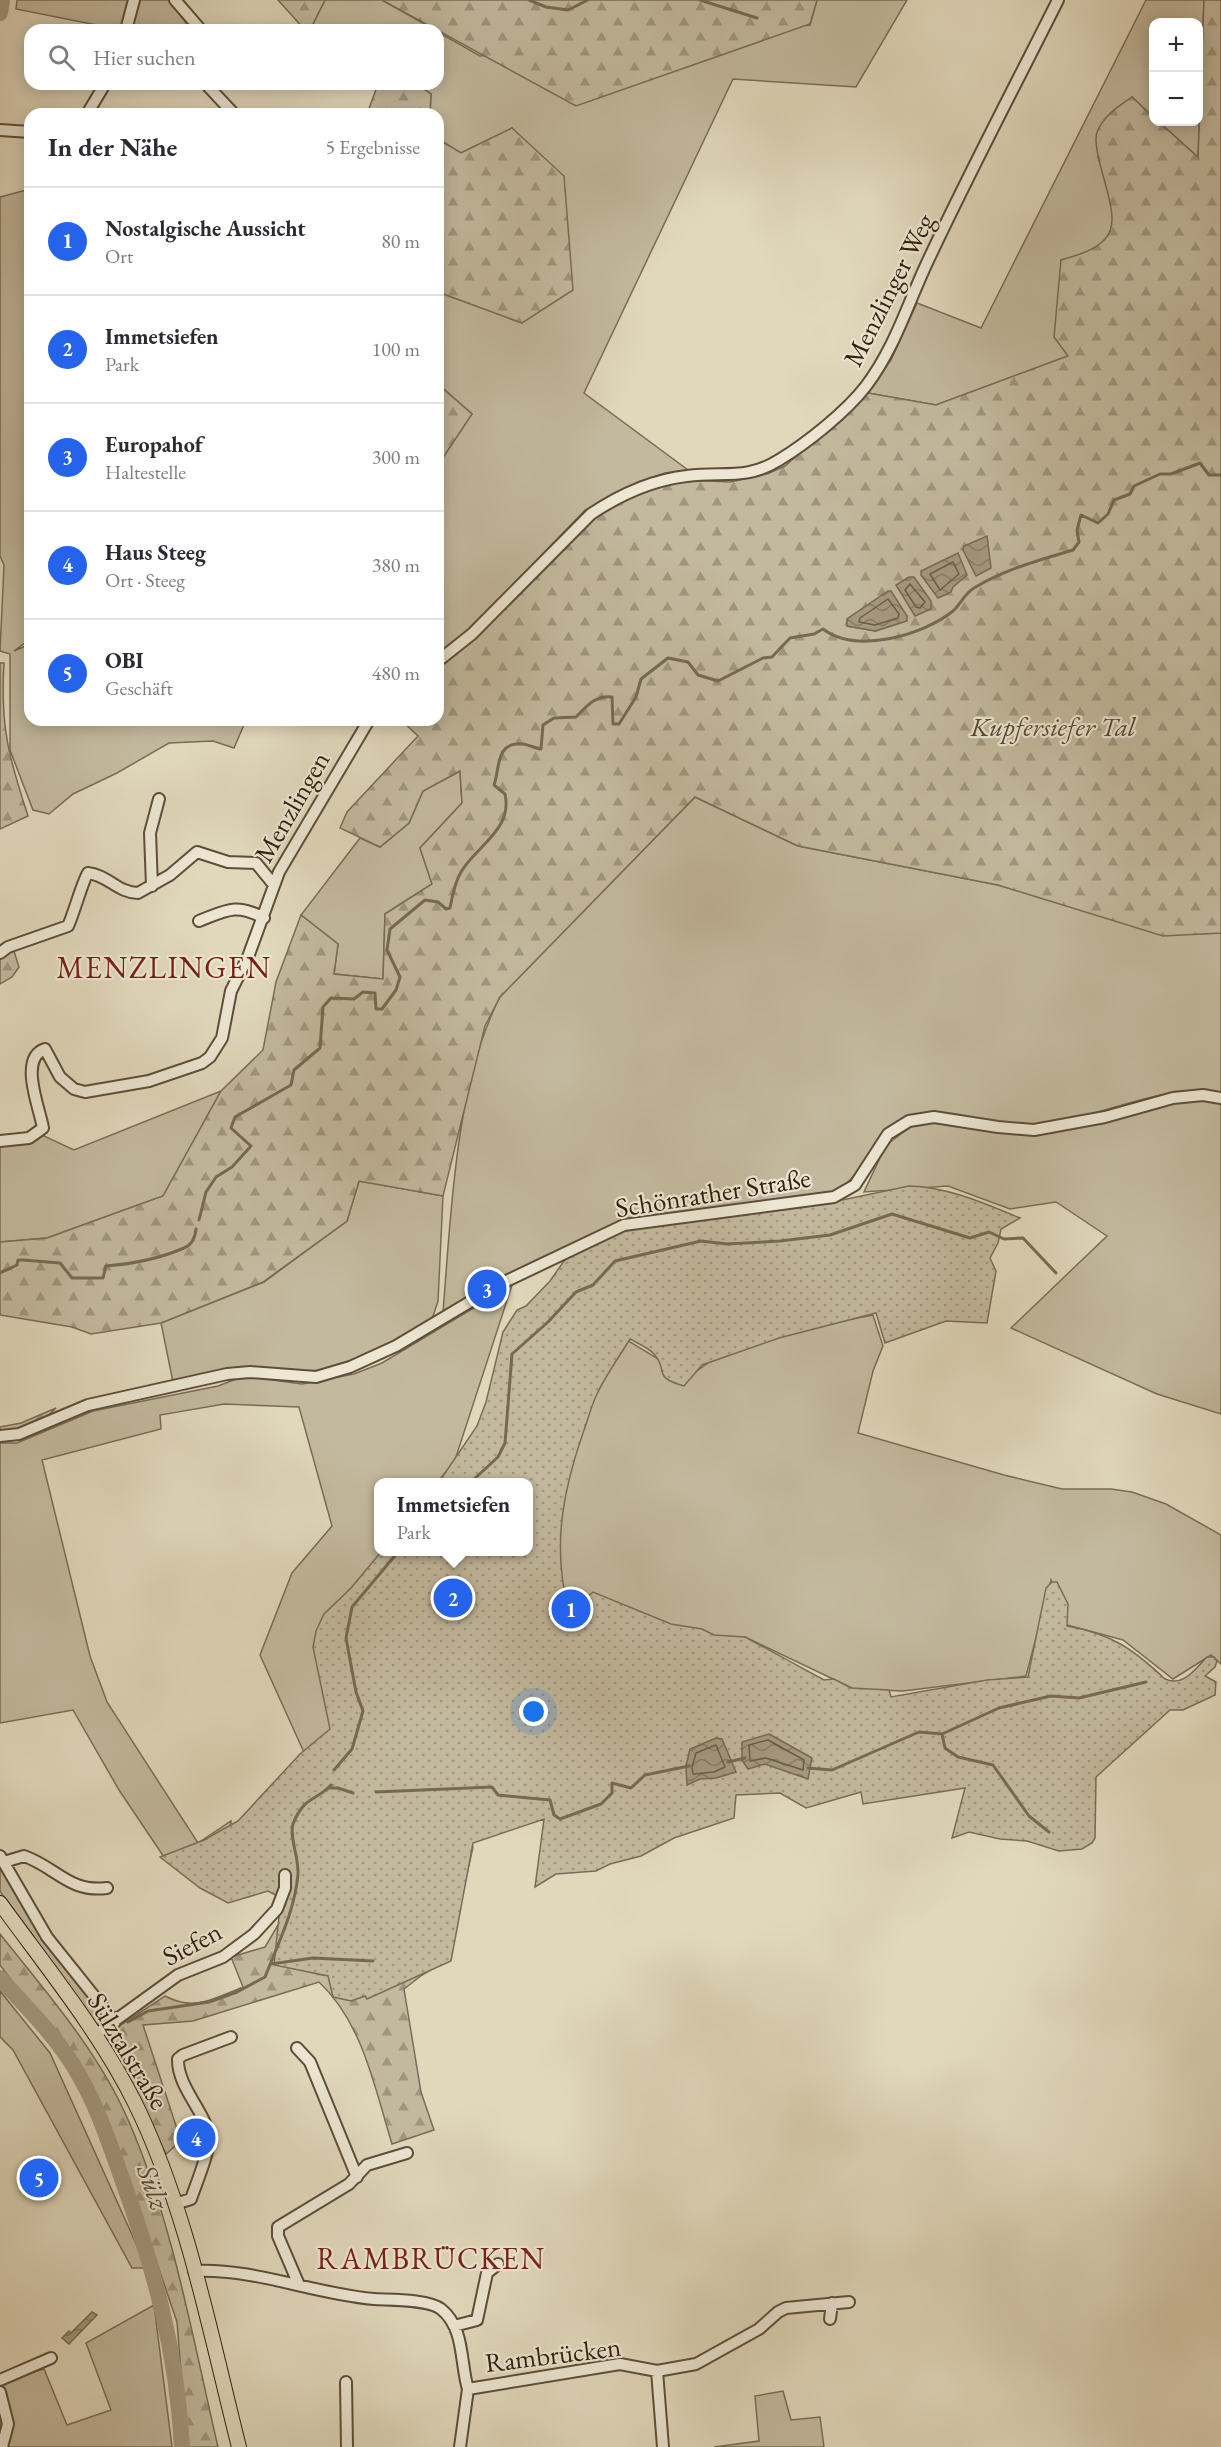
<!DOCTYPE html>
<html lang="de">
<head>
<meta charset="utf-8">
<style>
  :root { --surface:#fff; --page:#f7f7f7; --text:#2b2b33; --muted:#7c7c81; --line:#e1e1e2; --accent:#2563eb }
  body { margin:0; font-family:"EB Garamond",serif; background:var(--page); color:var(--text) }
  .controls { position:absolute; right:18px; top:18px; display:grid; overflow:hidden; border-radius:12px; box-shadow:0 3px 15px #0003 }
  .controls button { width:54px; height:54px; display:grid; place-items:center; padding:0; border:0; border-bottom:2px solid var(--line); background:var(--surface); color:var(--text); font:30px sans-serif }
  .you { position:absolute; left:534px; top:1712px; width:21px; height:21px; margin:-15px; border:4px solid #fff; border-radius:50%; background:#1a73e8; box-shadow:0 0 0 9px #1a73e833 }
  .badge { display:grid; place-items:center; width:39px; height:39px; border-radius:50%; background:var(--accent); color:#fff; font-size:20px; font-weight:700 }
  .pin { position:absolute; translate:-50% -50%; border:3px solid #fff; box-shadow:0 2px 6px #0006 }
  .popup { position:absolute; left:374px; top:1478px; width:159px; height:78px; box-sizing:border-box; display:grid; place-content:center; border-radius:12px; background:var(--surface); filter:drop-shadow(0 2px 4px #0005); font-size:20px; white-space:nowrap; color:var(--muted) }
  .popup b { font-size:22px; color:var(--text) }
  .popup::after { content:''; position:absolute; left:50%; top:100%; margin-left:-12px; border:12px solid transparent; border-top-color:var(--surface) }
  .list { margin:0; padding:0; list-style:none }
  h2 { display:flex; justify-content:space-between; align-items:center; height:78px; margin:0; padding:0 24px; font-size:26px }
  h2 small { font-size:20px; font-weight:400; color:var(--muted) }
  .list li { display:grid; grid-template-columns:39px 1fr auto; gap:18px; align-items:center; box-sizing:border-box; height:108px; padding:0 24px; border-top:2px solid var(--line) }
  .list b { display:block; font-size:22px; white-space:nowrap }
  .list p { margin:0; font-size:20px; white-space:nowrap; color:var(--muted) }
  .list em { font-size:20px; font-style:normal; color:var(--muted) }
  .icon { flex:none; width:33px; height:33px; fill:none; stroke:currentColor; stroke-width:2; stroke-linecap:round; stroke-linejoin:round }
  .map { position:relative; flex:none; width:1221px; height:2447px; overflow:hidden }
  .search { position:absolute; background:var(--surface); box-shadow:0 3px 15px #0003; left:24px; top:24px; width:420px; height:66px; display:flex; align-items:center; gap:15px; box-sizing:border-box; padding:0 21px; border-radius:18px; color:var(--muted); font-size:22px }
  .panel { position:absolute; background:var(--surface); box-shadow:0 3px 15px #0003; left:24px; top:108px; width:420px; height:618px; border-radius:18px }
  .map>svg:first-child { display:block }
  .grass { fill:#c3b99e; stroke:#7a6c56; stroke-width:1.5 }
  .forest { fill:url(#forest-firs); stroke:#7a6c56; stroke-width:1.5; fill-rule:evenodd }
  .park { fill:url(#park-dots); stroke:#7a6c56; stroke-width:1.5 }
  .water { fill:url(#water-waves); stroke:#776952; stroke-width:1.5 }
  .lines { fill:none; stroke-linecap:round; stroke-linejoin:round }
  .shore { stroke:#6b5c46; stroke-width:1.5 }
  .stream { stroke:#776952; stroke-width:3 }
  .river { stroke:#a59980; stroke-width:16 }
  .minor-casing { stroke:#5d4e39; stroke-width:14 }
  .major-casing { stroke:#31200d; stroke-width:16 }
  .minor { stroke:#ece6d3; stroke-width:10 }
  .major { stroke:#e1d8bc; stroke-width:14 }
  .labels { text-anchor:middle; stroke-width:4.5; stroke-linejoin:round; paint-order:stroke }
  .street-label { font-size:27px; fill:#31200d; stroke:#ece6d3 }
  .park-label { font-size:27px; font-style:italic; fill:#564631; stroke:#ece6d3 }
  .water-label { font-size:28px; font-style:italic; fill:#5a4a35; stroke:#ece6d3 }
  .quarter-label { font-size:30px; letter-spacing:1.5px; fill:#7a1f14; stroke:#ece6d3 }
</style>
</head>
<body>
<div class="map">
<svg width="1221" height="2447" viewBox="0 0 1221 2447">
  <defs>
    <pattern id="forest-firs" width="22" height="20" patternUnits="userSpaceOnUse" patternTransform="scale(1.5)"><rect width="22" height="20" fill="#c3b99e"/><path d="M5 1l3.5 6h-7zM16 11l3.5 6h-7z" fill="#9f967f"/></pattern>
    <pattern id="park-dots" width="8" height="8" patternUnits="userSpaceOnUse" patternTransform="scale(1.5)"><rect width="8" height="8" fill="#c3b99e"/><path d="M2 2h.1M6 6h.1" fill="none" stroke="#9f967f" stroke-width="1.8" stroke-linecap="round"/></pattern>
    <pattern id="water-waves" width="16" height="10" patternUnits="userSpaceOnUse" patternTransform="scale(1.5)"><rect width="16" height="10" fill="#a59980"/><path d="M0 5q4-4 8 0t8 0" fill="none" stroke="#877c67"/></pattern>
  </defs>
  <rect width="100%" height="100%" fill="#e1d8bc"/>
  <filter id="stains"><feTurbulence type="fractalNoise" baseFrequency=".00333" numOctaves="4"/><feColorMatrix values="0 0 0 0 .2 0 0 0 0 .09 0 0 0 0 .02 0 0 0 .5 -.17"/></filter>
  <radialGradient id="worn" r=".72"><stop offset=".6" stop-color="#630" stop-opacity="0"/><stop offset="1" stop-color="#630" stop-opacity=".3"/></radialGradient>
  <path class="grass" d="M17 0H129L122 30 16 9Z
    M139 0H170L191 30H132Z
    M325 0H382L435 30H310Z
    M817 0H907L856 87 733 79 584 393 688 470 665 473 638 482 585 510 470 630 438 656V465L472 414 440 386 438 389V292L522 323 512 128 461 153 438 139V114H430L431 94 416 84H438V32L480 56 810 25Z
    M1146 0H1204L1198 158 1159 122H1198V22H1154L1153 117 1132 97 1098 157C1104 178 1122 220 1108 239 1098 252 1075 256 1061 260L1068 356 936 405 868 393 891 360 917 303 981 328Z
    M30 189V639L14 651 30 644V720H246L234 748 213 741 169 743 117 773 73 794 49 814 33 810 10 750V654L0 651 4 565 0 556V197Z
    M460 771 462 803 420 848 432 884 385 914 383 979 334 974 338 944 301 915 360 838 380 847 409 823 423 791Z
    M695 797 798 846 998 885 1163 935 1221 933V1094C1158 1081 1096 1122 1033 1125 991 1128 943 1101 902 1119 874 1132 867 1171 836 1192L619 1222 490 1284 443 1312C451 1215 455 1084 500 997Z
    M221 1091 163 1196 47 1238 0 1242V1144L28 1143 42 1135 74 1150Z
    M1203 1100 1221 1102V1414L1157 1394 1011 1328 1107 1236 1056 1202 1010 1209 948 1186 864 1192 886 1145 912 1126 934 1122 1035 1136 1106 1121 1173 1101Z
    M359 1181 443 1196 438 1301 432 1319 382 1348 325 1370 308 1372 244 1367 173 1382 161 1323 264 1282 347 1221Z
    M512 1285 455 1460 438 1482H378V1552H385L335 1736 307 1759 260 1655 292 1573 332 1526 299 1407 224 1404 160 1415 161 1429 42 1460 90 1656 107 1702 198 1843 231 1821V1868L528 1552 566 1480 592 1399 622 1337 688 1377 711 1361 806 1328 873 1315 883 1346 873 1371 858 1433 1004 1475 1062 1489H1111L1132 1492 1166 1504 1221 1535V1664L1211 1655 1173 1679 1123 1640 1067 1625 1051 1580 1026 1676 903 1691 854 1689 745 1637 629 1747 444 1817 473 1847 448 1960 422 1975 385 1941 303 1883 168 1863 119 1790 73 1710 0 1723V1443H17L93 1411 218 1386 244 1376 302 1384 354 1374 382 1363Z
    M0 1865 110 2017 97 2025 11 1909 0 1891Z
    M0 1991 50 2053 147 2268H132L13 2050 0 2037Z
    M154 2305 172 2447H0V2385L9 2379 44 2369 67 2425 111 2410 86 2343Z
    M783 2391 791 2420 820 2417 824 2447H714L759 2441 755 2396Z"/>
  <path class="forest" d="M278 0H325L310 30H305Z
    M382 0H817L810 24 576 106Z
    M1204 0H1221V933L1163 936 998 885 798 846 695 797 500 997 485 1026 443 1196 359 1181 347 1221 263 1282 161 1323 91 1334 72 1327 0 1315V1242L47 1238 163 1196 221 1091 263 1050 276 982 301 915 338 944 334 974 383 979 385 914 432 884 420 848 462 803 460 771 423 791 409 823 380 847 340 828 347 812 418 736 401 720H438V668L475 638 595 517 628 497 658 486 689 480 730 482 767 474 785 466 868 393 936 405 1068 356 1054 337 1061 260C1128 242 1115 222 1100 164 1098 156 1094 141 1097 132 1104 115 1118 107 1132 97L1153 117 1154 122H1159L1198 157ZM907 616 906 621 876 631 847 626Z
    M378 84H416L431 94 430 114H367Z
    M512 128 564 176 573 290 522 323 438 292V139L461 153Z
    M440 386 472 414 438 465V389Z
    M0 663H4C0 726 9 758 28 816L0 829Z
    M13 948 19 967 12 977 0 984V959Z
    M56 1408C41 1425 22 1430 0 1431V1427L21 1423Z
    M303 1883 385 1941 422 1975 404 1989 421 2092 434 2130 392 2144C375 2089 363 2023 319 1982L193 2021 143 2025 181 2141 166 2154 104 2036 165 1996C195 2012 215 1998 243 1987L231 1957 265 1947Z
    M0 1934C47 1993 99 2052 129 2122 173 2223 193 2340 218 2447H187L177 2322 144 2225 100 2113 44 2024 0 1965Z"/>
  <path class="park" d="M909 1186C948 1187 984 1203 1020 1218L1001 1229 998 1243 990 1258 996 1271 987 1323 946 1321 885 1343 876 1313 779 1338 702 1365 684 1386C651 1377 669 1370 654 1354 649 1348 637 1343 630 1339 619 1357 606 1375 597 1394 591 1406 588 1420 583 1433 562 1494 552 1549 569 1612L593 1592 671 1624 702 1629 714 1635 745 1637 824 1680 834 1679 851 1688 889 1690 891 1697 987 1680 1028 1677 1046 1588 1052 1582H1057L1068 1604 1067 1626C1112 1634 1133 1649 1165 1679 1184 1687 1195 1669 1207 1657H1214L1217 1661 1215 1667 1205 1676 1216 1682 1215 1695 1183 1710H1170L1096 1777 1095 1838 1092 1843 1082 1849 1059 1851 1027 1841 1000 1839 969 1832 952 1838 965 1788 863 1804 861 1792 806 1808 780 1793 736 1795 734 1818 674 1838 641 1856 610 1864 596 1871 556 1874 535 1887 544 1819 473 1843 451 1961 367 1999 365 1996 351 2001 333 1997 328 1976 274 1965 281 1898 268 1891 228 1903 200 1888 160 1857 204 1840 238 1821 300 1754 330 1729 313 1647 316 1631 324 1614 351 1588 381 1552H528V1482H439L477 1426 486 1402 503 1332 517 1310 526 1306 550 1281 566 1258 622 1231 639 1227 828 1203Z"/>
  <path class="water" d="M987 536 991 568 976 576 963 550 964 546Z
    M958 553 967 575 953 587 951 592 938 598 921 575V571Z
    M909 577H914L931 601V609L915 616 896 585Z
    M888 591H891L907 616V621L875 631 847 626V619Z
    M769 1734 812 1758 808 1779 765 1764 748 1769 742 1760V1742Z
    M716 1738 722 1739 736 1772 716 1778 700 1779 687 1785 686 1766 690 1749Z
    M92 2312 97 2315 69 2344 62 2338 69 2331 71 2333Z"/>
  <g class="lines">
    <path class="shore" d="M953 562 959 574 940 590 930 574Z
      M910 584 925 602 920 608 916 607 905 590Z
      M888 599 899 614 898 618 875 625 859 622 860 618Z
      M768 1740 804 1760 803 1770 766 1758 750 1761 749 1745Z
      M716 1745 725 1767 714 1772 693 1774 692 1767 696 1753Z"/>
    <path class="stream" d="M529 0 546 7 568 10 588 0
      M700 0 757 18
      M199 1220 206 1192 216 1177 232 1167 251 1146 231 1128 235 1117 291 1085 294 1070 320 1048 323 1007 331 998 354 999 363 992 375 993 376 1009H382L396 990 400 977 387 950 390 929 425 900 438 902 446 909 450 908C452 897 455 882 461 872 476 846 513 830 505 794L494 785C500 769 495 741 523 744 529 745 535 748 541 749L543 725 554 718 576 717C587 706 595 695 612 697L613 724H619L636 697 641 679 668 658 688 662 698 675 718 681 763 658 772 657 790 638 814 634 823 629C856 654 922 636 953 611 961 604 964 594 974 588 1005 569 1040 560 1073 550L1079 542 1077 530 1081 515 1098 523 1108 514 1114 500 1130 494 1134 486 1160 474H1171L1200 463 1209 475H1221
      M0 1273 17 1265 18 1260H23L60 1263 72 1278H103L106 1266C131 1264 161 1258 184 1248 193 1244 195 1237 196 1229
      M471 1482 498 1457 505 1443 512 1354 548 1322 576 1292 593 1285 615 1261 701 1241 727 1244 780 1241 830 1235 892 1214 970 1238 989 1232 1004 1239 1023 1238 1056 1273
      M942 1734 945 1748 958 1757 993 1765 1029 1816 1049 1832
      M728 1762 745 1758
      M808 1768 832 1770 919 1732 942 1734 999 1708 1051 1696 1079 1698 1146 1682
      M334 1770 352 1749 363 1711 356 1692 346 1638 352 1607 398 1552
      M328 1788H338L353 1793
      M376 1792 492 1787 498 1795 550 1800 554 1815 560 1819 601 1804 612 1793V1783L631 1788 645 1775 689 1766
      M271 1964 313 1958 373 1961
      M128 2022 148 2011 209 2002 237 1992 265 1977C278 1944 295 1910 298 1874 299 1858 289 1836 293 1824 304 1796 315 1802 331 1785"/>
    <path class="river" d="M0 13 2 0
      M0 1978C25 2006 53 2033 73 2065 94 2098 107 2136 120 2173 153 2264 177 2350 182 2447"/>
    <defs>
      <path id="minor" d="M175 0 201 30
        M126 30 134 0
        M206 84 234 114
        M87 114 105 84
        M0 130 30 132
        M438 661 472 634 591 514C621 494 651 480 687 476 723 471 745 481 779 460 807 443 846 412 866 386 894 349 907 306 926 265 968 175 1014 88 1058 0
        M152 886 150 833 159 799
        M199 921C227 910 236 903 264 918
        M0 953 8 947 68 926C73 916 84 877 88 873 108 875 118 893 138 893L170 875 197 852 228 862 256 863 274 885
        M0 1141 29 1138 43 1128C40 1109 18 1058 45 1049L60 1077 74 1089 85 1092 149 1081 202 1063 210 1057 222 1038 231 991 248 957 279 872 369 720
        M0 1436 19 1434 88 1405 227 1374 250 1372 316 1377 350 1367 396 1346 500 1284 624 1225 834 1197 855 1185 888 1134 909 1121 934 1117 998 1127 1034 1130 1105 1117 1173 1098 1203 1095 1221 1098
        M0 1856 47 1937 115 2022
        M4 1862 24 1856C56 1867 69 1893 107 1888
        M95 2035 178 1975 223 1957 254 1934 277 1909 285 1888V1875
        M297 2048 310 2062 357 2177
        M175 2204 191 2199C196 2184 210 2151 209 2137 206 2112 177 2087 178 2059L183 2055 231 2037
        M194 2271C255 2268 314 2294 374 2299 390 2300 428 2299 441 2309 465 2328 460 2363 468 2389L620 2364 657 2371 663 2447
        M299 2285 278 2236V2227L349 2184 367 2165 407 2153
        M830 2319 832 2303
        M454 2326 477 2320 487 2273 498 2264
        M657 2371 696 2364 759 2329 778 2312 786 2308 849 2302
        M0 2380 51 2358
        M346 2382 347 2447
        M0 2392 8 2424 2 2447
        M460 2447 468 2389"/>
      <path id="major" d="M0 1903C47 1968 99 2031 135 2103 187 2209 210 2333 239 2447"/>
    </defs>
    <use href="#minor" class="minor-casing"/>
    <use href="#major" class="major-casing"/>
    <use href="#minor" class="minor"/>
    <use href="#major" class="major"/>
  </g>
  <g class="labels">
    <g class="street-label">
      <text transform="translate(889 290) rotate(-63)" y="9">Menzlinger Weg</text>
      <text transform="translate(292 807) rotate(-60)" y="9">Menzlingen</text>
      <text transform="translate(713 1193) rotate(-9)" y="9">Schönrather Straße</text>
      <text transform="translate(192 1944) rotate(-28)" y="9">Siefen</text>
      <text transform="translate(128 2051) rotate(59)" y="9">Sülztalstraße</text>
      <text transform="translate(553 2355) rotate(-7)" y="9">Rambrücken</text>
    </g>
    <g class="park-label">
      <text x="1053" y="736">Kupfersiefer Tal</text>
    </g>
    <g class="water-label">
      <text transform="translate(154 2187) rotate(70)" y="10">Sülz</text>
    </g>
    <g class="quarter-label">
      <text x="164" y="978">MENZLINGEN</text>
      <text x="431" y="2269">RAMBRÜCKEN</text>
    </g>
  </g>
  <rect width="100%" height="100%" filter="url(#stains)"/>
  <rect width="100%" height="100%" fill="url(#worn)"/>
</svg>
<div class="controls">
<button>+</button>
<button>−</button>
</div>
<div class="you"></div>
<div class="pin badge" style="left:571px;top:1609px">1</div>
<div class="pin badge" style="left:453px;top:1598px">2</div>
<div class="popup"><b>Immetsiefen</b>Park</div>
<div class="pin badge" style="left:487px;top:1289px">3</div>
<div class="pin badge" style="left:196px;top:2138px">4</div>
<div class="pin badge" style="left:39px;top:2178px">5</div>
<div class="search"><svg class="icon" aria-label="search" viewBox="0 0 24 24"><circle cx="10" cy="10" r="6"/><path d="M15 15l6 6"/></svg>Hier suchen</div>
<section class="panel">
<h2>In der Nähe<small>5 Ergebnisse</small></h2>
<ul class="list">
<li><span class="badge">1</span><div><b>Nostalgische Aussicht</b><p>Ort</p></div><em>80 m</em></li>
<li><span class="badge">2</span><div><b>Immetsiefen</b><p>Park</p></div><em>100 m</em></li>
<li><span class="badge">3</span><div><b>Europahof</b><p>Haltestelle</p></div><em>300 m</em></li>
<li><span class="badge">4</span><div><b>Haus Steeg</b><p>Ort · Steeg</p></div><em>380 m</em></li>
<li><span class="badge">5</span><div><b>OBI</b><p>Geschäft</p></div><em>480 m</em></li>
</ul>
</section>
</div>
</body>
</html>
